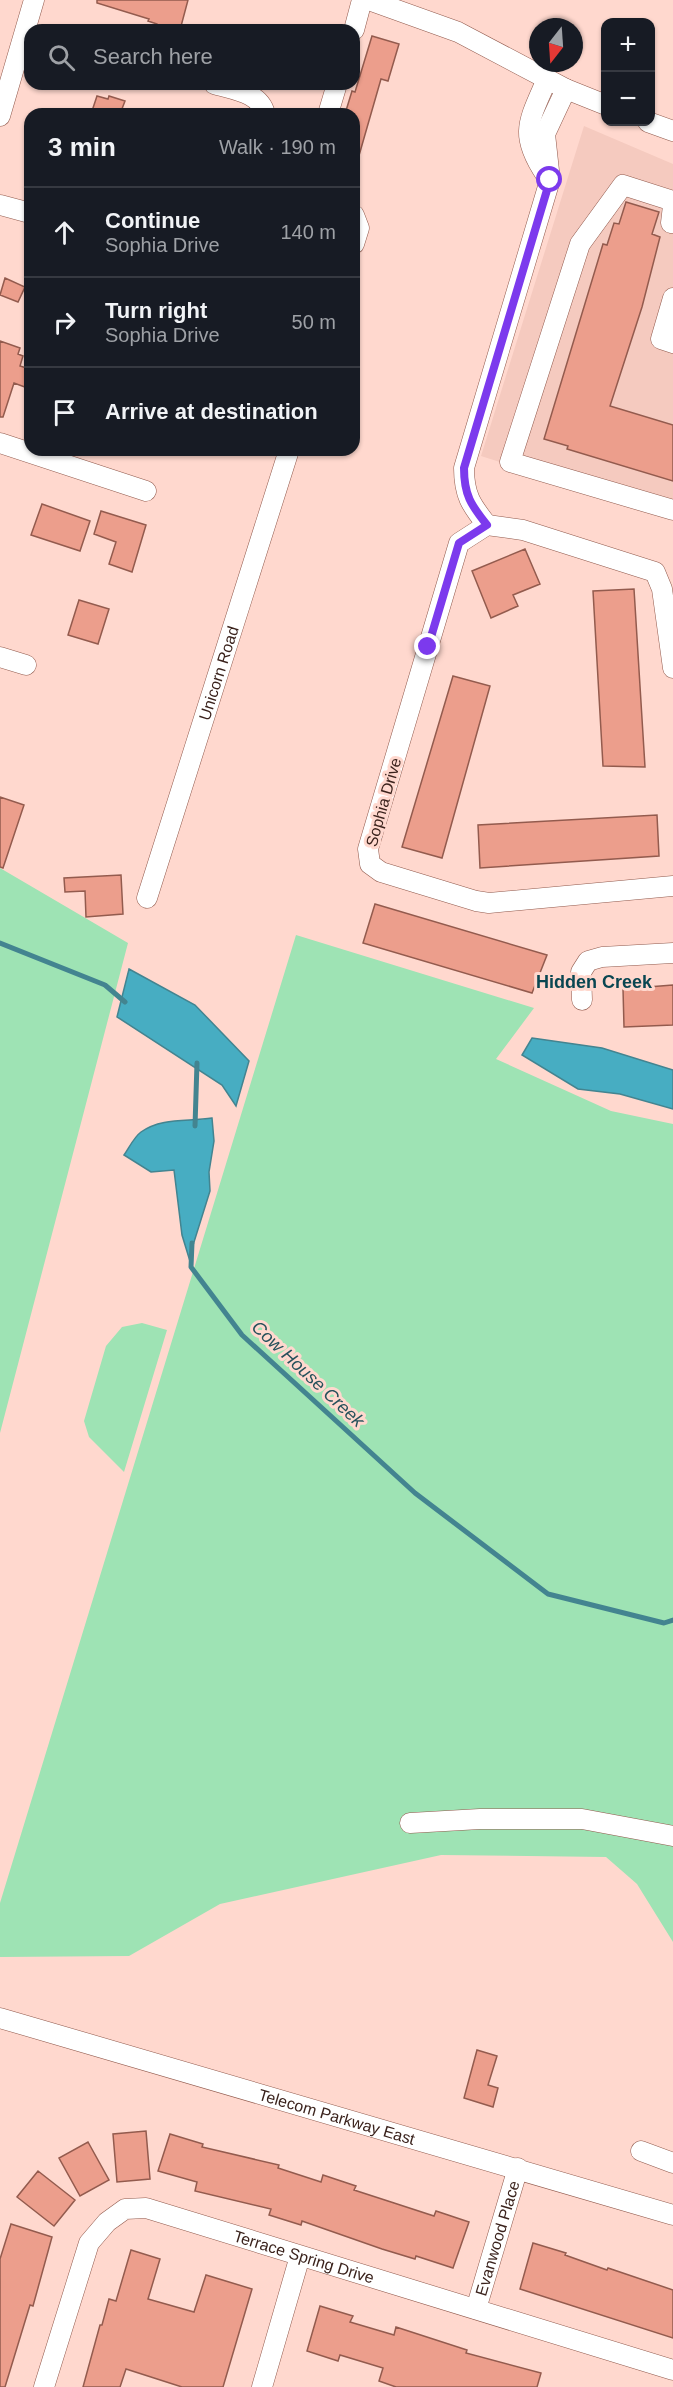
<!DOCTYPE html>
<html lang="en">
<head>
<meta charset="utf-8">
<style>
  :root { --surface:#171b24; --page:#20242c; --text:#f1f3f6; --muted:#9ea1a6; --line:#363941 }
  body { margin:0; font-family:Helvetica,sans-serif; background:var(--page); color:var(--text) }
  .controls { position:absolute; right:18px; top:18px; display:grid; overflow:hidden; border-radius:12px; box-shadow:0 2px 4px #0004 }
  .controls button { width:54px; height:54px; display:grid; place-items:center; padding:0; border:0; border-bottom:2px solid var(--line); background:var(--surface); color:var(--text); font:30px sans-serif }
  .compass { position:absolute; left:529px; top:18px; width:54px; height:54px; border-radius:50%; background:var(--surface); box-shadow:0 2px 4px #0004; rotate:197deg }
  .stop { position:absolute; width:18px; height:18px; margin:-14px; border:4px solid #7c3aed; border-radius:50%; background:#fff }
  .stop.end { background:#7c3aed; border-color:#fff; box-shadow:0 2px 6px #0008 }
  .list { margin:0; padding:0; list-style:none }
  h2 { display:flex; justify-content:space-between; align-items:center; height:78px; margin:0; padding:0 24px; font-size:26px }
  h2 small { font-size:20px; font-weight:400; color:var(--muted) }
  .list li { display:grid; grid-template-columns:39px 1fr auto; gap:18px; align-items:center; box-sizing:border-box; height:90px; padding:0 24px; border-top:2px solid var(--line) }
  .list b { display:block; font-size:22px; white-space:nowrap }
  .list p { margin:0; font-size:20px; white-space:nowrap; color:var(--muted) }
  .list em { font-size:20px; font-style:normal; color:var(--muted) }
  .icon { flex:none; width:33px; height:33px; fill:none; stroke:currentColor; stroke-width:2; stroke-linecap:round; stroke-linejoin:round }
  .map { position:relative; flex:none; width:673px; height:2387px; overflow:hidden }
  .search { position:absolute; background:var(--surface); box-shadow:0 2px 4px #0004; left:24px; top:24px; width:336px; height:66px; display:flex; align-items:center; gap:15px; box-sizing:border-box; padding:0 21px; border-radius:18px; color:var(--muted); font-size:22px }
  .panel { position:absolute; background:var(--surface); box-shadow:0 2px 4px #0004; left:24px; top:108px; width:336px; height:348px; border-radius:18px }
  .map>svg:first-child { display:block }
  .built { fill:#f5cabf }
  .green { fill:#9ee3b4 }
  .water { fill:#47adc2; stroke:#438490; stroke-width:1.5 }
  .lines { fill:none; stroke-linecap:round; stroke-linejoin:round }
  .stream { stroke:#438490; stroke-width:5 }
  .building { fill:#ec9e8c; stroke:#935b4e; stroke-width:1.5 }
  .minor-casing { stroke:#915a4d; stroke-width:21 }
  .minor { stroke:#fff; stroke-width:20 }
  .route { stroke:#7c3aed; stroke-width:8 }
  .labels { text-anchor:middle; stroke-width:6; stroke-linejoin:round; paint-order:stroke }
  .street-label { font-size:16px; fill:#3b231d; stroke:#ffd8ce }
  .neighbourhood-label { font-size:18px; font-weight:bold; fill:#094651; stroke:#ffd8ce }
  .water-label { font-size:18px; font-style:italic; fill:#25515b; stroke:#ffd8ce }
</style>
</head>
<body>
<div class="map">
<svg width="673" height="2387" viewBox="0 0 673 2387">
  <rect width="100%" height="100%" fill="#ffd8ce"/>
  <path class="built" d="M584 126 673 164V518L481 456Z"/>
  <path class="green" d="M0 868 128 943 0 1433Z
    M296 935 534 1008 496 1059 611 1111 673 1124V1942L637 1884 606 1857 441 1855 220 1904 129 1956 0 1957V1903Z
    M142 1323 167 1330 124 1472 89 1437 84 1421 106 1346 122 1327Z"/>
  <path class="water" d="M129 969 195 1005 249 1061 236 1106 222 1085 117 1017Z
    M532 1038 602 1048 673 1070V1109L620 1094 578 1089 522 1055Z
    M212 1118 214 1141 209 1172 210 1191 189 1258 182 1235 174 1170 151 1172 124 1155C129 1148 134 1137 141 1132 162 1117 188 1122 212 1118Z"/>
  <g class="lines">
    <path class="stream" d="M0 943 105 985 125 1002
      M195 1126 197 1063
      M192 1243 191 1267 242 1335 415 1493 548 1594 664 1623 673 1620"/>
  </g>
  <path class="building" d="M97 0H188L180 30H156L157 24 148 21 149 19 97 3Z
    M372 36 399 44 388 81 381 79 358 159H354V114H345L352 91 355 92Z
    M97 96 108 99 109 96 125 101 120 114H91Z
    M626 202 659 212 652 234 660 237 642 307 610 406 673 425V481L567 449 568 446 544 439 603 244 607 245 614 223 619 224Z
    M5 278 25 287 18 302 0 295Z
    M0 341 20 348 18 354 23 356 20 366 30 369V389L14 383 3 417H0Z
    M42 504 90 521 80 551 31 535Z
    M101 511 146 525 132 572 109 564 116 542 94 534Z
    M525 549 540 584 513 595 518 606 491 618 472 571Z
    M634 589 645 767 603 766 593 591Z
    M79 600 109 609 98 644 68 635Z
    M453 676 490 686 442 858 402 847Z
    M0 797 24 805 3 868 0 867Z
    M657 815 659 856 480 868 478 825Z
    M121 875 123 914 86 917 85 891 65 892 64 878Z
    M375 904 547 955 532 993 363 943Z
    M673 985V1025L624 1027 623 989Z
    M477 2050 497 2056 488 2085 498 2088 493 2107 464 2098Z
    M146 2131 150 2179 117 2182 113 2134Z
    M170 2134 203 2144 202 2147 279 2165 278 2168 321 2182 323 2175 356 2186 354 2190 391 2202 434 2216 436 2211 469 2222 453 2268 416 2256 415 2259 382 2249 302 2221 301 2225 269 2215 271 2209 195 2191 197 2182 158 2171Z
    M88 2142 109 2180 80 2196 59 2158Z
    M38 2171 75 2200 54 2226 17 2197Z
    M11 2224 52 2237 33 2306 30 2305 5 2387H0V2259Z
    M533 2243 566 2253 565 2255 607 2270 608 2268 673 2290V2338L520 2289Z
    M131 2250 160 2259 148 2299 194 2312 206 2275 252 2289 223 2387H182L126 2369 120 2387H83L100 2325H102L109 2299 116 2301Z
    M320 2306 353 2316 350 2322 394 2335 396 2327 467 2350 466 2353 541 2373 537 2387H396L379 2381 383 2368 340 2355 338 2361 307 2351Z"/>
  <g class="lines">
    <defs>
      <g id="minor">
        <path d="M369 0 458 32 566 89 606 105"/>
        <path d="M354 30 362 0"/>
        <path d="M214 84C233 90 260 92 265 114"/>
        <path d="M328 114 337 84"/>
        <path d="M0 116 34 0"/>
        <path d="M648 122 673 131"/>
        <path d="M546 175C518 134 529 121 547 79"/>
        <path d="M673 201 623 185 580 244 510 462 673 510"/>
        <path d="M0 205 30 213"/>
        <path d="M673 206 671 223H673"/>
        <path d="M354 215 359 228 354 244"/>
        <path d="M673 298 661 339 673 343"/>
        <path d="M0 443 146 491"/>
        <path d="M487 525C471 505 464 495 464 468L550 180 545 134 566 89"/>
        <path d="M0 657 26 665"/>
        <path d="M673 668 662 589 655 572 523 530 487 525 459 543 368 849 370 864 381 872 476 901 489 903 673 886"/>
        <path id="s1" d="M147 898 289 450"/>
        <path d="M582 1000 581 972 588 961 602 957 673 953"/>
        <path d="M410 1823 480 1819H582L673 1836"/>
        <path id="s2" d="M0 2018 673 2215"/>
        <path d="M641 2151 673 2163"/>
        <path id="s3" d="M476 2309 518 2168"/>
        <path id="s4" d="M44 2387 89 2243 107 2222 125 2209 146 2208 673 2370"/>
        <path d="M262 2387 300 2256"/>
      </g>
    </defs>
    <use href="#minor" class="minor-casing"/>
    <use href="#minor" class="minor"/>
  </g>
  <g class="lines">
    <path class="route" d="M428 647 459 543 487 525C471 505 464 495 464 468L550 180"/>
  </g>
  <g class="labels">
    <g class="street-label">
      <text dy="6" stroke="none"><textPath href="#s1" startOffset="236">Unicorn Road</textPath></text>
      <text transform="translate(383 802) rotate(-74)" y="6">Sophia Drive</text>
      <text dy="6" stroke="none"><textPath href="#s2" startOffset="351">Telecom Parkway East</textPath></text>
      <text dy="6" stroke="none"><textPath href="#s3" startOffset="74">Evanwood Place</textPath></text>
      <text dy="6" stroke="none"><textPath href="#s4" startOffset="387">Terrace Spring Drive</textPath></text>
    </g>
    <g class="neighbourhood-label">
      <text x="594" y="988">Hidden Creek</text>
    </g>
    <g class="water-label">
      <text transform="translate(308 1374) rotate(43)" y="6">Cow House Creek</text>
    </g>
  </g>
</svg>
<div class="controls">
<button>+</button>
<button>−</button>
</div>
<svg class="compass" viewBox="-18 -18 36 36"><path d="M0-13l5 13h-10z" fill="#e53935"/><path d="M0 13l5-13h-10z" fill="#9ea1a6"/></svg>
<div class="stop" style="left:550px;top:180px"></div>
<div class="stop end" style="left:428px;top:647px"></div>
<div class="search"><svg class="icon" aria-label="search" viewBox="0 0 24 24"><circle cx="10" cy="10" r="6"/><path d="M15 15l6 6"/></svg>Search here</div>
<section class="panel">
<h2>3 min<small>Walk · 190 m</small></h2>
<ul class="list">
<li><svg class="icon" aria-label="ahead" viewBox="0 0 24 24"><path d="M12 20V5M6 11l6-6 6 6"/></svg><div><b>Continue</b><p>Sophia Drive</p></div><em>140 m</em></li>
<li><svg class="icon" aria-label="right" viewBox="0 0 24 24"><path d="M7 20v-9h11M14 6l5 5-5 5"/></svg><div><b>Turn right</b><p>Sophia Drive</p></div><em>50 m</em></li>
<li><svg class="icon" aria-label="arrive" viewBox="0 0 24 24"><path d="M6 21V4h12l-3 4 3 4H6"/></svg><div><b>Arrive at destination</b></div></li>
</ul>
</section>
</div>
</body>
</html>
